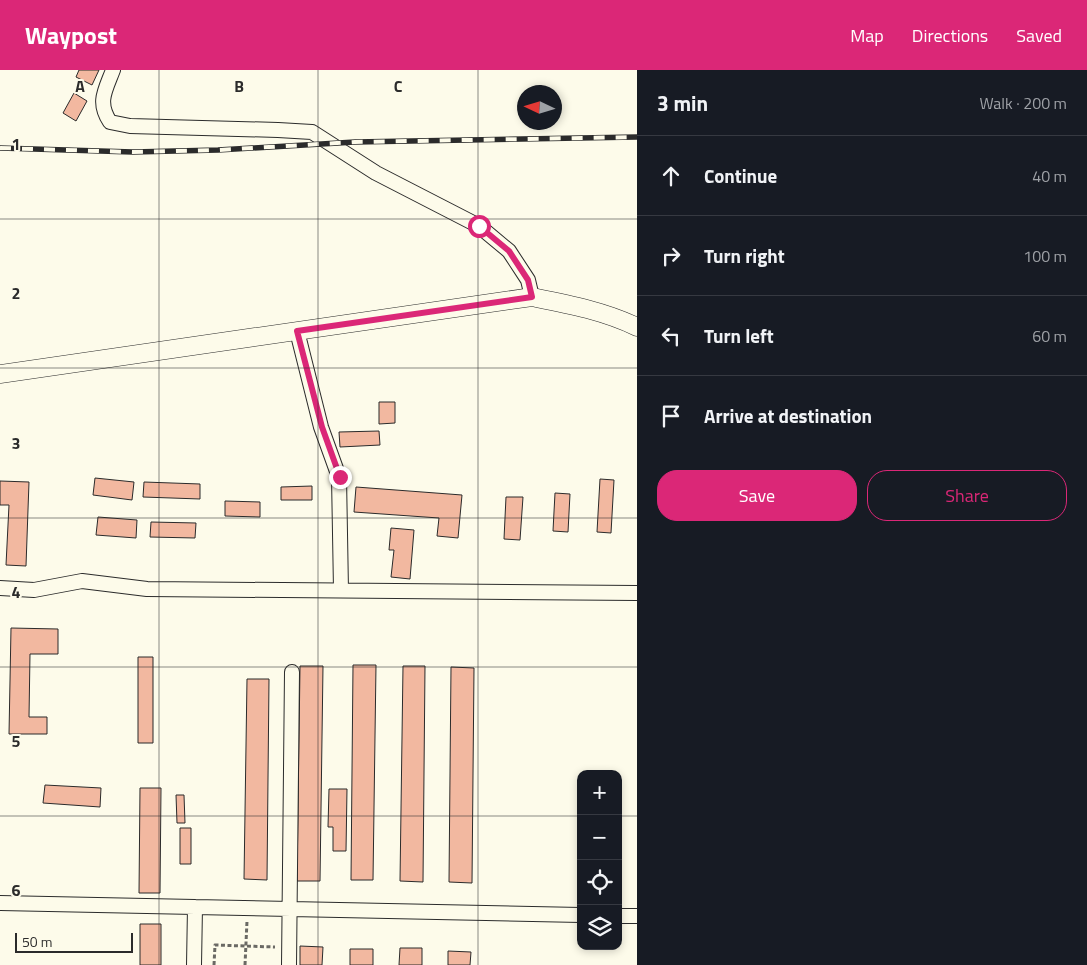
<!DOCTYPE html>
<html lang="en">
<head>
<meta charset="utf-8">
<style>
  :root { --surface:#171b24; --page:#20242c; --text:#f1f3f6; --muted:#9ea1a6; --line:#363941; --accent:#db2777 }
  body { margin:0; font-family:"Titillium Web",sans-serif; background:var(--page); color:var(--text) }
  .controls { position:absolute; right:15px; bottom:15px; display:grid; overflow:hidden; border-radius:10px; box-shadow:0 2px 8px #0003 }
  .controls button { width:45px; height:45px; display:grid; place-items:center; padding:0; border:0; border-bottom:1px solid var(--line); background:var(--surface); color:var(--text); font:25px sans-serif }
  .compass { position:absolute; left:517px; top:15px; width:45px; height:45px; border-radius:50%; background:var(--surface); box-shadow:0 2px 8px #0003; rotate:274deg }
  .scale { position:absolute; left:15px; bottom:12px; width:118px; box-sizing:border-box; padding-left:5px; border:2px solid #2b2b2b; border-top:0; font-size:14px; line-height:18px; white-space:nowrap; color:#2b2b2b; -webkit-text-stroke:4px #fdfbea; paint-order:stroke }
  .stop { position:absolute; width:15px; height:15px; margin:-11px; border:4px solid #db2777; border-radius:50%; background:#fff }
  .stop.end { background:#db2777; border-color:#fff; box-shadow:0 1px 5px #0008 }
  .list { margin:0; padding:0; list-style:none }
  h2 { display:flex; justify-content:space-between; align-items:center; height:65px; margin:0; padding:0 20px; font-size:21px }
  h2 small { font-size:16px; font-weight:400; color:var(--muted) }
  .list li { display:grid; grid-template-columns:32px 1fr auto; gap:15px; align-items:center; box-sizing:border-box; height:80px; padding:0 20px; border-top:1px solid var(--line) }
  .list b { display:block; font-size:19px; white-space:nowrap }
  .list em { font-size:16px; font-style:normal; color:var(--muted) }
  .actions { display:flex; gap:10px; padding:15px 20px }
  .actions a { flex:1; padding:11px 0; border:1px solid var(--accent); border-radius:20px; text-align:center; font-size:18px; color:var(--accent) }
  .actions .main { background:var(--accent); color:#fff }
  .icon { flex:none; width:28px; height:28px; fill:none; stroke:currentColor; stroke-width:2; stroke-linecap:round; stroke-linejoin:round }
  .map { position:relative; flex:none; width:637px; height:895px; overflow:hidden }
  header { display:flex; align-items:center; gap:30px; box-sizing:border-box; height:70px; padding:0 25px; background:var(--accent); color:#fff }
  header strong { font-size:24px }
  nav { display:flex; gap:28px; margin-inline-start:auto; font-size:18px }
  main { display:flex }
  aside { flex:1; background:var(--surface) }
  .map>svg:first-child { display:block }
  .building { fill:#f2b8a0; stroke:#2b2b2b }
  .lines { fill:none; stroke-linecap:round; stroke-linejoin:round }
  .minor-casing { stroke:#2b2b2b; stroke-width:16 }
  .tertiary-casing { stroke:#2b2b2b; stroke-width:19 }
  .path { stroke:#6a6964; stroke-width:3; stroke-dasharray:4 2.5; stroke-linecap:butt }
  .minor { stroke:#fdfbea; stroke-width:14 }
  .tertiary { stroke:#fdfbea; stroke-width:18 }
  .rail-casing { stroke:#2b2b2b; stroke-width:5.5 }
  .rail { stroke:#fdfbea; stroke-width:4; stroke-dasharray:11; stroke-linecap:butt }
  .route { stroke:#db2777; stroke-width:6 }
  .grid { fill:none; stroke:#2b2b2b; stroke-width:1; stroke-opacity:0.55 }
  .grid-label { font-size:16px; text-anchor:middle; font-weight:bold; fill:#2b2b2b; stroke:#fdfbea; stroke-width:4; stroke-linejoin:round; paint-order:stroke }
</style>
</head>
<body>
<header>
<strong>Waypost</strong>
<nav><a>Map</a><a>Directions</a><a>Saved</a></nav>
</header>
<main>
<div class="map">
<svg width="637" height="895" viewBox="0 0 637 895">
  <rect width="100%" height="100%" fill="#fdfbea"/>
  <path class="building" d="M79 0H99L92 15 76 7Z
    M74 23 87 31 76 51 63 43Z
    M379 332H395V353L379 354Z
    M379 361 380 375 340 377 339 362Z
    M95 408 134 412 132 430 93 425Z
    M600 409 614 410 611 463 597 462Z
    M0 411 29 412 26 496 6 495 9 435H0Z
    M144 412 200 414V429L143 427Z
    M312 416V430H281V417Z
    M356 417 462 425 458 468 437 466 439 448 354 442Z
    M555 423 570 424 568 462 553 461Z
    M506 427H523L520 470 504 469Z
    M225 431 260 432V447L225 446Z
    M98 447 137 450 136 468 96 465Z
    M151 452 196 453 195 468 150 467Z
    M391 458 414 460 410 509 391 507 394 480H389Z
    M11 558 58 559V584H30L29 647H47V664H9Z
    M138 587H153V673H138Z
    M353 595H376L373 810H351Z
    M300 596H323L320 811H297Z
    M403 596H425L423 812 400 811Z
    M451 597 474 598 472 813 449 812Z
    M247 609H269L267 810 244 809Z
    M45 715 101 718 100 737 43 733Z
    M140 718H161L160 823H139Z
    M329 719H347L346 781H333V757H328Z
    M176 725H184L185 753H177Z
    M180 758H191V794H180Z
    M140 854H161V895H140Z
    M300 876 323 877 322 895H300Z
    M400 878H422V895H399Z
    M350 879H373V895H350Z
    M448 881 471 882 470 895H448Z"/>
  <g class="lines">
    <defs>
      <path id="minor" d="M113 0C105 21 97 32 110 52L130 56 278 60 312 62 376 103 479 156 509 181 528 210 532 227
        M297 261 321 357 339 407 341 520
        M0 518 34 520 82 511 147 519 637 523
        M0 833 581 845
        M618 846H637
        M194 895 195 837
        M289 895 292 602"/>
      <path id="tertiary" d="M0 304 532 227C567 234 604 241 637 257"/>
    </defs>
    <use href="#minor" class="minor-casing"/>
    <use href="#tertiary" class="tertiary-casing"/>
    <path class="path" d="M214 895 215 875 275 877
      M245 895 247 851"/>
    <use href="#minor" class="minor"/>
    <use href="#tertiary" class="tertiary"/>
    <defs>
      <path id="rail" d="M0 78 133 82 218 80 355 72 637 67"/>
    </defs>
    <use href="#rail" class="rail-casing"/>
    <use href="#rail" class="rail"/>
  </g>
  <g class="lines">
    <path class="route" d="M340 407 322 357 297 261 532 227 528 210 509 181 479 156"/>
  </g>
  <path class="grid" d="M159 0V895M318 0V895M478 0V895M0 149H637M0 298H637M0 448H637M0 597H637M0 746H581M618 746H637"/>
  <g class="grid-label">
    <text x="80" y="22">A</text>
    <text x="239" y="22">B</text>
    <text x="398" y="22">C</text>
    <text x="16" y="80">1</text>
    <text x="16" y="229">2</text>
    <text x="16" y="379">3</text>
    <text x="16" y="528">4</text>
    <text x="16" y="677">5</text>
    <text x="16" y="826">6</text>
  </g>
</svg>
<div class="controls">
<button>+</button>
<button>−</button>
<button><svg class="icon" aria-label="locate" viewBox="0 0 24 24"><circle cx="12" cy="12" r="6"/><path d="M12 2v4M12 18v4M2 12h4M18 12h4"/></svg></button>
<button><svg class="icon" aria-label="layers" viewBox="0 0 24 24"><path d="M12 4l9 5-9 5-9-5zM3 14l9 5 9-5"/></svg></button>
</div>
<svg class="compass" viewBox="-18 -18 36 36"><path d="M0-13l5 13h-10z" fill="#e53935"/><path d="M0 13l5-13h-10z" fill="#9ea1a6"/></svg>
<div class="scale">50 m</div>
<div class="stop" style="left:479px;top:156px"></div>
<div class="stop end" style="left:340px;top:407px"></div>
</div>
<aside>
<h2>3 min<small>Walk · 200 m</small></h2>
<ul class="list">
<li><svg class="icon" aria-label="ahead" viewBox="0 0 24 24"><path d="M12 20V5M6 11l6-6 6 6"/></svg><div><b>Continue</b></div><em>40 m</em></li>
<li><svg class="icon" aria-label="right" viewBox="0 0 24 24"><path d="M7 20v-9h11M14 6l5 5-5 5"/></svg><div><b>Turn right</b></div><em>100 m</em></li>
<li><svg class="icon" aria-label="left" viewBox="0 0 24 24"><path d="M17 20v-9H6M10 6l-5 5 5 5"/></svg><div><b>Turn left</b></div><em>60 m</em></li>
<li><svg class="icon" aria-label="arrive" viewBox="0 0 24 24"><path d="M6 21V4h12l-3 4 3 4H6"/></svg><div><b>Arrive at destination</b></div></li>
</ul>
<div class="actions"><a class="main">Save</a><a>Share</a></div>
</aside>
</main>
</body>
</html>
